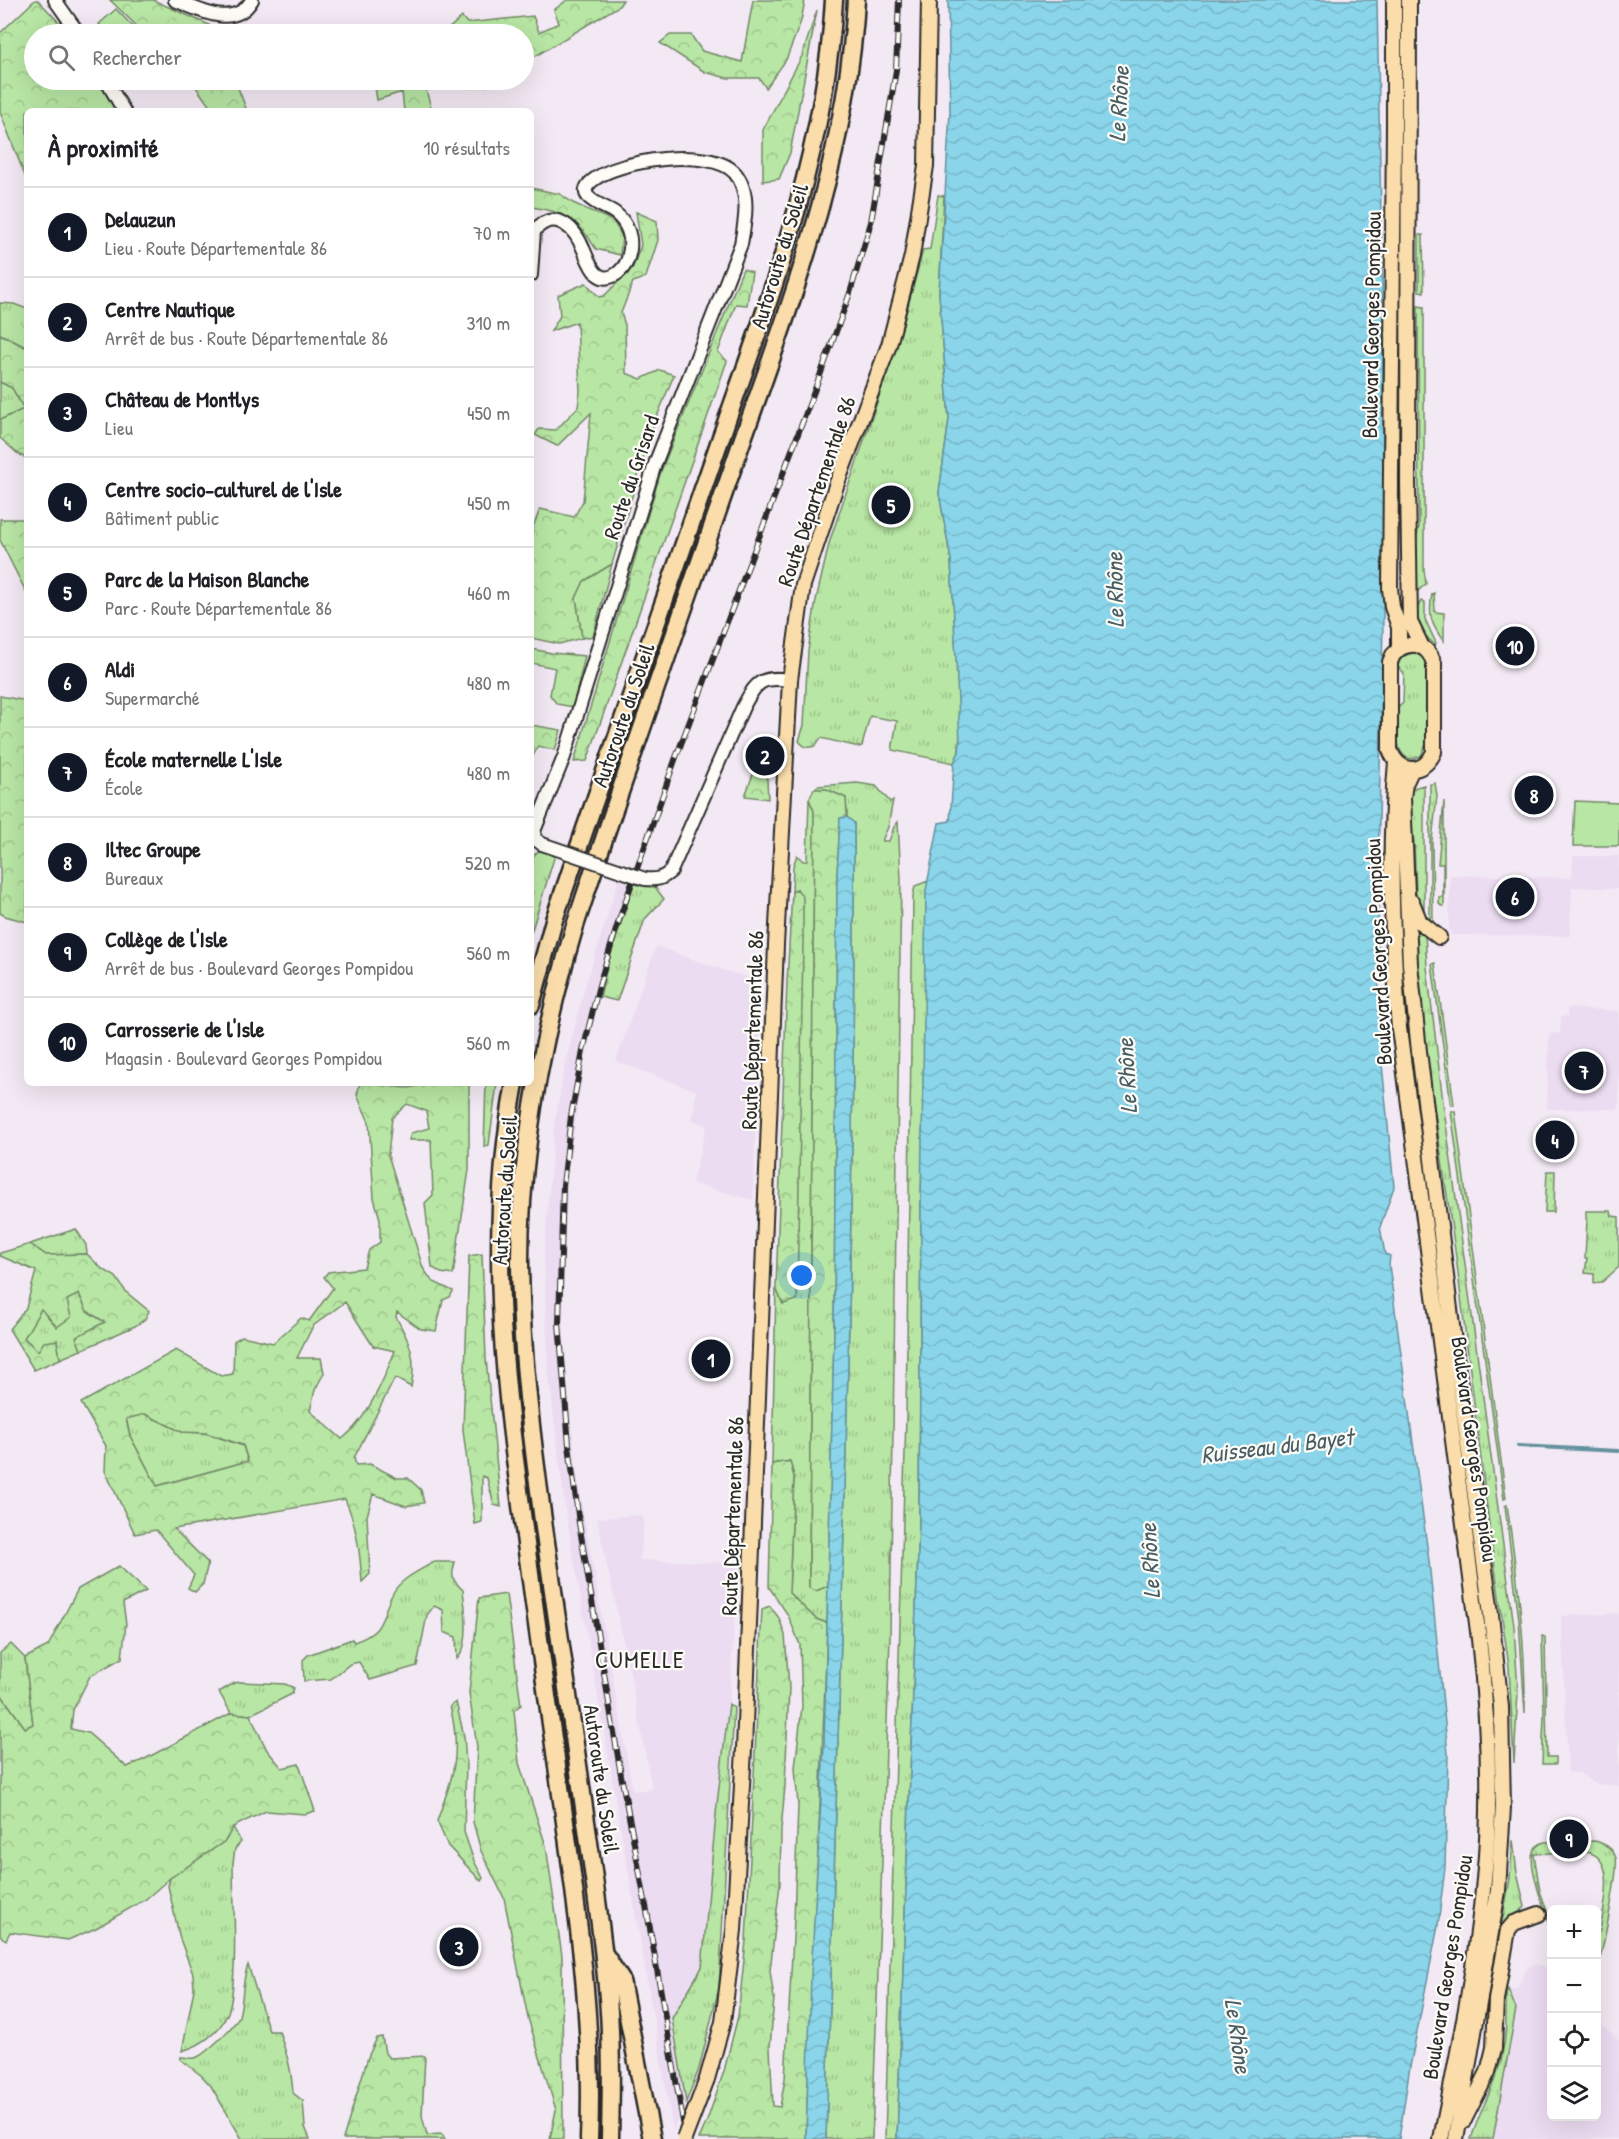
<!DOCTYPE html>
<html lang="fr">
<head>
<meta charset="utf-8">
<style>
  :root { --surface:#fff; --page:#f6f6f6; --text:#202124; --muted:#757577; --line:#e0e0e0; --accent:#111827 }
  body { margin:0; font-family:"Patrick Hand",sans-serif; background:var(--page); color:var(--text) }
  .controls { position:absolute; right:18px; bottom:18px; display:grid; overflow:hidden; border-radius:9px; box-shadow:0 6px 24px #0002 }
  .controls button { width:54px; height:54px; display:grid; place-items:center; padding:0; border:0; border-bottom:2px solid var(--line); background:var(--surface); color:var(--text); font:30px sans-serif }
  .you { position:absolute; left:802px; top:1276px; width:21px; height:21px; margin:-15px; border:4px solid #fff; border-radius:50%; background:#1a73e8; box-shadow:0 0 0 9px #1a73e833 }
  .badge { display:grid; place-items:center; width:39px; height:39px; border-radius:50%; background:var(--accent); color:#fff; font-size:20px; font-weight:700 }
  .pin { position:absolute; translate:-50% -50%; border:3px solid #fff; box-shadow:0 2px 6px #0006 }
  .list { margin:0; padding:0; list-style:none }
  h2 { display:flex; justify-content:space-between; align-items:center; height:78px; margin:0; padding:0 24px; font-size:26px }
  h2 small { font-size:20px; font-weight:400; color:var(--muted) }
  .list li { display:grid; grid-template-columns:39px 1fr auto; gap:18px; align-items:center; box-sizing:border-box; height:90px; padding:0 24px; border-top:2px solid var(--line) }
  .list b { display:block; font-size:22px; white-space:nowrap }
  .list p { margin:0; font-size:20px; white-space:nowrap; color:var(--muted) }
  .list em { font-size:20px; font-style:normal; color:var(--muted) }
  .icon { flex:none; width:33px; height:33px; fill:none; stroke:currentColor; stroke-width:2; stroke-linecap:round; stroke-linejoin:round }
  .map { position:relative; flex:none; width:1619px; height:2139px; overflow:hidden }
  .search { position:absolute; background:var(--surface); box-shadow:0 6px 24px #0002; left:24px; top:24px; width:510px; height:66px; display:flex; align-items:center; gap:15px; box-sizing:border-box; padding:0 21px; border-radius:33px; color:var(--muted); font-size:22px }
  .panel { position:absolute; background:var(--surface); box-shadow:0 6px 24px #0002; left:24px; top:108px; width:510px; height:978px; border-radius:9px }
  .map>svg:first-child { display:block }
  .built { fill:#ecdcf2 }
  .grass { fill:url(#grass-tufts); stroke:#728868; stroke-width:1.5 }
  .forest { fill:url(#forest-crowns); stroke:#728868; stroke-width:1.5; fill-rule:evenodd }
  .garden { fill:#b8e6a4; stroke:#728868; stroke-width:1.5 }
  .water { fill:url(#water-waves); stroke:#64919e; stroke-width:1.5 }
  .lines { fill:none; stroke-linecap:round; stroke-linejoin:round }
  .stream { stroke:#64919e; stroke-width:4 }
  .secondary-casing { stroke:#2b2b2b; stroke-width:16 }
  .primary-casing { stroke:#2b2b2b; stroke-width:18 }
  .highway-casing { stroke:#2b2b2b; stroke-width:21 }
  .secondary { stroke:#fdfcf7; stroke-width:12 }
  .primary { stroke:#faddab; stroke-width:14 }
  .highway { stroke:#faddab; stroke-width:16 }
  .rail-casing { stroke:#2b2b2b; stroke-width:6 }
  .rail { stroke:#fdfcf7; stroke-width:4; stroke-dasharray:11; stroke-linecap:butt }
  .secondary-bridge-casing { stroke:#2b2b2b; stroke-width:16; stroke-linecap:butt }
  .primary-bridge-casing { stroke:#2b2b2b; stroke-width:18; stroke-linecap:butt }
  .secondary-bridge { stroke:#fdfcf7; stroke-width:12 }
  .primary-bridge { stroke:#faddab; stroke-width:14 }
  .labels { text-anchor:middle; stroke-width:4.5; stroke-linejoin:round; paint-order:stroke }
  .street-label { font-size:22px; fill:#2b2b2b; stroke:#fdfcf7 }
  .water-label { font-size:24px; font-style:italic; fill:#485e64; stroke:#fdfcf7 }
  .neighbourhood-label { font-size:24px; letter-spacing:1.5px; fill:#2b2b2b; stroke:#fdfcf7 }
</style>
</head>
<body>
<div class="map">
<svg width="1619" height="2139" viewBox="0 0 1619 2139">
  <defs>
    <pattern id="grass-tufts" width="24" height="20" patternUnits="userSpaceOnUse" patternTransform="scale(1.5)"><rect width="24" height="20" fill="#b8e6a4"/><path d="M3 7l-1-3M5 7V3M7 7l1-3M15 17l-1-3M17 17v-4M19 17l1-3" fill="none" stroke="#9ec58d"/></pattern>
    <pattern id="forest-crowns" width="20" height="18" patternUnits="userSpaceOnUse" patternTransform="scale(1.5)"><rect width="20" height="18" fill="#b8e6a4"/><path d="M2 6a3 3 0 1 1 6 0M12 15a3 3 0 1 1 6 0" fill="none" stroke="#9ec58d"/></pattern>
    <pattern id="water-waves" width="16" height="10" patternUnits="userSpaceOnUse" patternTransform="scale(1.5)"><rect width="16" height="10" fill="#8ad5ea"/><path d="M0 5q4-4 8 0t8 0" fill="none" stroke="#77b7c9"/></pattern>
  </defs>
  <rect width="100%" height="100%" fill="#f3e9f4"/>
  <filter id="ink" filterUnits="userSpaceOnUse"><feTurbulence type="fractalNoise" baseFrequency=".0167" numOctaves="2"/><feDisplacementMap in="SourceGraphic" scale="12" xChannelSelector="R" yChannelSelector="G"/><feConvolveMatrix kernelMatrix="1 2 1 2 8 2 1 2 1" color-interpolation-filters="sRGB"/></filter>
  <g filter="url(#ink)">
    <path class="built" d="M1573 856H1619V889L1572 887 1570 936 1452 935 1449 930 1450 875 1572 878Z
      M619 878 634 884 608 963 583 1068 568 1173 562 1305 568 1398 579 1487 633 1791 652 1789 629 1668 597 1518 640 1515 644 1519 640 1560 738 1563 729 1704 717 1804 702 1967 672 2018 686 2102 673 2130 565 1508 549 1378 546 1323 544 1254 554 1126 564 1069 582 997Z
      M656 946 723 970 761 981 753 1200 692 1183 707 1125 692 1120 696 1091 616 1061Z
      M1567 1008 1619 1011V1109H1547L1549 1034 1560 1033 1561 1016H1568Z
      M1619 1613V1786L1594 1784 1580 1773 1568 1772 1561 1616Z
      M1536 1964 1551 1968 1552 2116H1596L1597 2019 1619 2041V2139H1493L1516 2009 1508 1989H1517L1524 1972 1530 1966Z"/>
    <path class="grass" d="M938 195 944 196 939 293 949 419 939 493 951 560 960 728 959 752 954 763 892 750 897 721 870 716 862 746 859 747 821 738 815 746C808 749 804 747 799 741L804 725 808 651 816 600 830 540 901 332 923 250 930 249Z
      M1419 235H1423L1424 292 1419 291Z
      M0 303 14 304 27 309V348L0 334Z
      M1418 306 1424 307V570L1426 584 1413 595 1415 547 1419 526Z
      M0 382 12 388 24 409 0 420Z
      M612 564 593 636 582 638 576 598 584 581Z
      M1434 593 1435 612 1444 613V642C1431 624 1428 616 1432 594Z
      M1421 601 1425 602V619L1436 643 1435 645C1421 633 1410 619 1421 601Z
      M1414 653 1422 657 1426 664V744L1421 756 1412 759C1392 757 1398 723 1398 708L1403 703 1404 673 1398 667C1399 658 1405 654 1414 653Z
      M857 783 876 786 890 802 893 800 888 827 882 841H889L894 827 898 822 901 879 890 1638 872 2139H826C839 1700 855 1262 854 823L847 817 846 798 826 789H814L818 786Z
      M1435 783 1437 796 1432 840 1433 923 1430 925V784Z
      M1424 785V918L1417 903 1416 896 1414 842 1408 799 1409 789Z
      M809 799 814 811 809 1587 816 1591 828 1586 827 1623 816 1619 789 1593 794 1477 790 1461 772 1464 776 1288 783 1304 797 1299V889L792 892 793 866 797 855 803 861H807Z
      M1444 801V906H1441L1439 903V897H1443V864H1438Z
      M540 850 555 855 531 933V864L534 855Z
      M928 881 921 1204 919 1524 897 2139H885L906 1417 913 896 915 886Z
      M634 884 655 887 664 899 645 919 617 1001 600 997 608 963Z
      M1414 918 1425 933 1427 967 1443 1102 1514 1626 1518 1692 1514 1763 1509 1667 1491 1540 1456 1257 1414 969Z
      M1435 963 1454 1105H1451L1432 964Z
      M486 1083H497L489 1145 484 1147Z
      M1451 1111H1455L1506 1498 1504 1499Z
      M1547 1171H1555L1554 1212H1545Z
      M1586 1211H1611L1612 1216 1619 1217V1267L1602 1282 1594 1283V1274L1585 1273 1587 1258H1585L1587 1220 1586 1219Z
      M76 1229 86 1245 87 1254 46 1255 30 1244Z
      M79 1294 87 1311 105 1322 77 1337 81 1350 60 1359 57 1340 38 1352 24 1338 41 1308Z
      M145 1414 182 1432 206 1433 243 1446 248 1461 157 1486 130 1436 126 1418Z
      M1507 1505C1517 1574 1526 1643 1525 1713L1519 1620 1505 1506Z
      M434 1562H455C451 1577 451 1579 463 1590 465 1608 471 1646 457 1659L456 1637 444 1632 443 1610 434 1606 427 1615 417 1666 370 1680 359 1662 350 1664 331 1679 304 1681 303 1660 308 1655 352 1639 354 1642C387 1631 379 1618 393 1593 401 1578 421 1570 434 1562Z
      M1542 1636 1545 1637 1547 1757H1556V1764H1542L1544 1716Z
      M11 1644 25 1658 33 1724 25 1728 0 1693V1653Z
      M240 1682 285 1684 294 1688 292 1694 250 1715 231 1713 219 1692 234 1683Z
      M729 1704 734 1708 719 1988 699 2069 686 2102 672 2018 702 1967 717 1804Z
      M233 1827 241 1842 235 1849 233 1863C233 1903 237 1943 233 1983 232 1994 232 2005 227 2015 219 2033 200 2046 182 2051L194 1989 193 1974 180 1939 168 1886 170 1878 225 1841Z
      M1513 1840 1517 1873 1525 1907 1508 1921 1500 1957 1496 1956 1510 1878Z
      M1595 1841C1605 1844 1613 1848 1616 1858 1619 1871 1602 1953 1597 1970V1935L1600 1931C1603 1910 1619 1857 1586 1852 1570 1849 1551 1854 1534 1854L1540 1891 1551 1922V1927C1545 1913 1528 1865 1533 1852 1535 1847 1539 1844 1544 1842Z
      M248 1965 269 2031H279C287 2056 291 2066 293 2093L303 2101 305 2127 310 2139H242L211 2086 202 2076 180 2059 181 2057C186 2057 192 2059 195 2058 205 2055 236 2025 239 2016 244 1999 241 1983 248 1965Z
      M1508 1989 1516 2009 1493 2139H1471C1480 2110 1496 2084 1502 2055 1507 2034 1506 2014 1506 1993Z"/>
    <path class="forest" d="M35 0H38L70 34H34V80H98L118 111H27V181L0 112V33Z
      M110 0H153L209 25 219 34H145Z
      M567 0H623L619 6 524 63V34H447L446 31 462 17 467 23 533 16 539 32 559 23 554 10Z
      M753 0H805L801 21 786 60 766 88 759 78H727L705 72 660 43 670 35H691L702 51 742 62Z
      M817 10 790 153 779 179 763 181V130L802 56Z
      M191 80H235L247 111H213Z
      M374 80H431L434 86 426 90 432 111H404L402 92 377 100Z
      M462 80H508V83L468 88Z
      M531 188 560 194 573 203 613 221 622 236 620 255 596 249C578 219 566 212 531 207Z
      M636 212 657 221 658 240 646 277 633 282 621 313 625 325 626 373 641 379 660 370 674 375 652 429 612 564 584 581 576 598 582 638 559 644 531 638 532 530 540 509 574 517 583 501 591 413 557 446 535 435 539 429 556 430 578 407 580 392 577 322 551 331 560 316 558 295 586 283 599 297 604 296 633 267 641 245Z
      M743 269 752 272 747 305 736 304 718 352 727 361 587 761 574 762 661 471Z
      M0 334 27 348V459L17 453 0 438V420L24 409 12 388 0 382Z
      M0 519H27V594L0 540Z
      M531 649 552 653 585 656 573 707 557 704 550 695 555 668 531 663Z
      M0 696 27 701V922L5 916 0 913Z
      M531 725 561 730 555 750 538 746 531 760Z
      M766 760 768 799 745 796 758 761Z
      M814 789H826L846 798 847 817 840 819 837 875 834 1336 828 1586 816 1591 809 1588 814 811 809 799Z
      M797 889 803 897V944L797 1300 783 1304 776 1288 787 982 792 892Z
      M360 1083H377L378 1085 408 1088 433 1083H469V1170L453 1275 441 1273 432 1267 425 1203 433 1195 431 1140H409L411 1133 429 1128 426 1111 407 1104 392 1118 388 1155 423 1268 432 1281 453 1291 450 1297 443 1300 436 1331 421 1329 397 1312 396 1317C410 1342 417 1358 411 1387L395 1378 354 1458 356 1465 370 1464 397 1478H408L421 1490 424 1503 406 1506 373 1494 367 1516 370 1574 362 1582C360 1553 357 1526 345 1499L174 1529 208 1563 203 1584 195 1592 188 1588 194 1575 156 1530 135 1534 105 1471 106 1446 81 1403 176 1350 221 1376 233 1374 234 1341 242 1336 273 1343 301 1318 309 1321 333 1288 324 1277 328 1272 364 1268 369 1250 380 1242V1219L374 1198 369 1122 357 1095ZM345 1302 373 1346 395 1351C384 1379 367 1420 342 1439L310 1411 315 1390 324 1373 321 1358H297L313 1326ZM145 1414 182 1432 206 1433 243 1445 248 1461 157 1486 130 1436 126 1419Z
      M30 1244 46 1255 87 1254 101 1268 116 1277 126 1292 149 1311 145 1319 135 1326 81 1350 76 1337 105 1322 87 1311 79 1294 67 1300 71 1317 57 1327 41 1309 24 1338 38 1351 44 1342 57 1340 60 1359 34 1370 9 1329 26 1308 36 1271 0 1256V1253Z
      M482 1254 486 1359 501 1507 494 1505 487 1478 482 1476V1522L475 1524 463 1430 469 1256Z
      M790 1461 794 1477 789 1593 816 1619 827 1623C822 1795 811 1967 806 2139H699L707 2121 724 2071 738 2016 746 1941 762 1609 770 1606 779 1618 785 1635 789 1687 785 1786 781 1830 780 1884 770 1971 774 1998 770 2048 773 2106 780 2107 785 2079 794 1920 798 1805 795 1768 802 1706 800 1645 788 1615 769 1587 772 1464Z
      M119 1566 146 1591 123 1603 126 1624 122 1658 90 1676 73 1710 71 1729 88 1733 127 1767 145 1759 231 1713 250 1715 267 1750 282 1768 299 1764 315 1811 305 1814 266 1811 233 1827 225 1841 170 1878 146 1899 96 1928 68 1940 10 1932 6 1940 0 1936V1693L25 1728 33 1724 25 1658 48 1646 78 1589Z
      M506 1594 521 1705 514 1710 519 1763 546 1846 562 1956 563 2139H550L556 2110 528 2018 504 1898 481 1851 473 1822 477 1747 469 1693 479 1598Z
      M456 1702 464 1736 466 1763 464 1832 474 1861 483 1878 481 1881 448 1846 437 1821C453 1776 462 1754 450 1706Z
      M382 2037 385 2053 389 2058 425 2056 422 2116 427 2135 442 2134 445 2139H343L368 2057 377 2038Z"/>
    <path class="garden" d="M116 9 140 34H109L99 24Z
      M1575 801 1619 803V846H1573Z"/>
    <path class="water" d="M948 0H1377L1383 327V619L1378 873 1379 1034 1394 1187 1380 1227 1385 1254 1390 1256 1389 1265 1429 1561 1448 1754 1445 1867 1438 1926 1409 2072 1399 2139H897L919 1524 921 1204 926 890 939 823 950 821 954 763 959 752 960 741 951 560 939 493 949 419 939 293 950 112Z
      M847 817 854 823C855 1262 839 1700 826 2139H806L811 1976 824 1746 834 1336 837 875 840 818Z"/>
    <g class="lines">
      <path class="stream" d="M1518 1446 1619 1451"/>
      <defs>
        <path id="secondary" d="M55 0 79 34
          M175 0C199 10 234 30 252 0
          M106 80 124 111
          M531 275 534 231C551 212 569 221 580 242 588 255 593 290 618 273 624 268 628 261 629 254 633 239 628 223 615 213 606 206 572 198 592 181 617 160 711 146 735 173 751 192 745 222 741 244L655 464 564 757 534 831 535 839 542 844
          M645 879C657 880 662 879 671 871L743 707C756 682 761 676 790 680"/>
        <path id="primary" d="M1394 0V125L1390 588 1392 607 1399 627V649L1393 655 1390 662V750C1399 774 1423 776 1434 752V663C1428 646 1415 640 1399 649
          M1409 0 1408 482 1410 622 1421 645
          M1396 762C1388 850 1392 940 1399 1028L1479 1639C1488 1718 1492 1799 1484 1879 1476 1966 1458 2053 1441 2139
          M1412 769 1405 784 1403 797 1410 964 1419 1051 1453 1334 1490 1606 1501 1707 1503 1807 1498 1891 1456 2139
          M1412 902 1420 922 1439 937
          M707 2079 723 2022 734 1930 744 1749 776 945 790 680 803 585 837 483 889 345 912 256 926 166 929 0
          M1464 2120 1488 2072 1494 2048 1496 2000 1508 1930 1514 1923 1539 1914"/>
        <path id="highway" d="M531 1005 554 920 585 829C632 691 681 554 728 417 776 282 826 145 834 0
          M515 1083C490 1215 500 1350 518 1482 532 1593 548 1704 564 1815 579 1923 594 2030 589 2139
          M605 1955 621 1980 652 2139
          M610 2139C611 2092 612 2045 608 1998 602 1925 590 1852 580 1779 568 1700 558 1621 546 1542 533 1449 521 1355 520 1261 520 1148 542 1037 574 929 627 767 685 606 741 444 792 300 848 154 856 0"/>
      </defs>
      <use href="#secondary" class="secondary-casing"/>
      <use href="#primary" class="primary-casing"/>
      <use href="#highway" class="highway-casing"/>
      <use href="#secondary" class="secondary"/>
      <use href="#primary" class="primary"/>
      <use href="#highway" class="highway"/>
      <defs>
        <path id="rail" d="M686 2139 647 1911 621 1775 579 1523 569 1445 559 1323 563 1185 571 1116 583 1051 599 985 619 920 675 760 824 365 850 293 871 222 896 70 899 0"/>
      </defs>
      <use href="#rail" class="rail-casing"/>
      <use href="#rail" class="rail"/>
      <defs>
        <path id="secondary-bridge" d="M542 844 645 879"/>
        <path id="primary-bridge" d="M684 2139 707 2079"/>
      </defs>
      <use href="#secondary-bridge" class="secondary-bridge-casing"/>
      <use href="#primary-bridge" class="primary-bridge-casing"/>
      <use href="#secondary-bridge" class="secondary-bridge"/>
      <use href="#primary-bridge" class="primary-bridge"/>
    </g>
  </g>
  <g class="labels">
    <g class="street-label">
      <text transform="translate(779 256) rotate(-73)" y="8">Autoroute du Soleil</text>
      <text transform="translate(1371 325) rotate(-89)" y="8">Boulevard Georges Pompidou</text>
      <text transform="translate(631 477) rotate(-71)" y="8">Route du Grisard</text>
      <text transform="translate(816 491) rotate(-71)" y="8">Route Départementale 86</text>
      <text transform="translate(623 715) rotate(-71)" y="8">Autoroute du Soleil</text>
      <text transform="translate(1378 952) rotate(-93)" y="8">Boulevard Georges Pompidou</text>
      <text transform="translate(752 1030) rotate(-88)" y="8">Route Départementale 86</text>
      <text transform="translate(504 1190) rotate(-86)" y="8">Autoroute du Soleil</text>
      <text transform="translate(1475 1449) rotate(82)" y="8">Boulevard Georges Pompidou</text>
      <text transform="translate(732 1516) rotate(-88)" y="8">Route Départementale 86</text>
      <text transform="translate(602 1779) rotate(82)" y="8">Autoroute du Soleil</text>
      <text transform="translate(1447 1967) rotate(-81)" y="8">Boulevard Georges Pompidou</text>
    </g>
    <g class="water-label">
      <text transform="translate(1119 104) rotate(-87)" y="8">Le Rhône</text>
      <text transform="translate(1115 590) rotate(-91)" y="8">Le Rhône</text>
      <text transform="translate(1127 1076) rotate(-93)" y="8">Le Rhône</text>
      <text transform="translate(1277 1446) rotate(-7)" y="8">Ruisseau du Bayet</text>
      <text transform="translate(1150 1561) rotate(-93)" y="8">Le Rhône</text>
      <text transform="translate(1238 2036) rotate(82)" y="8">Le Rhône</text>
    </g>
    <g class="neighbourhood-label">
      <text x="640" y="1668">CUMELLE</text>
    </g>
  </g>
</svg>
<div class="controls">
<button>+</button>
<button>−</button>
<button><svg class="icon" aria-label="locate" viewBox="0 0 24 24"><circle cx="12" cy="12" r="6"/><path d="M12 2v4M12 18v4M2 12h4M18 12h4"/></svg></button>
<button><svg class="icon" aria-label="layers" viewBox="0 0 24 24"><path d="M12 4l9 5-9 5-9-5zM3 14l9 5 9-5"/></svg></button>
</div>
<div class="you"></div>
<div class="pin badge" style="left:711px;top:1359px">1</div>
<div class="pin badge" style="left:765px;top:756px">2</div>
<div class="pin badge" style="left:459px;top:1947px">3</div>
<div class="pin badge" style="left:1555px;top:1140px">4</div>
<div class="pin badge" style="left:891px;top:505px">5</div>
<div class="pin badge" style="left:1515px;top:897px">6</div>
<div class="pin badge" style="left:1584px;top:1071px">7</div>
<div class="pin badge" style="left:1534px;top:795px">8</div>
<div class="pin badge" style="left:1569px;top:1839px">9</div>
<div class="pin badge" style="left:1515px;top:646px">10</div>
<div class="search"><svg class="icon" aria-label="search" viewBox="0 0 24 24"><circle cx="10" cy="10" r="6"/><path d="M15 15l6 6"/></svg>Rechercher</div>
<section class="panel">
<h2>À proximité<small>10 résultats</small></h2>
<ul class="list">
<li><span class="badge">1</span><div><b>Delauzun</b><p>Lieu · Route Départementale 86</p></div><em>70 m</em></li>
<li><span class="badge">2</span><div><b>Centre Nautique</b><p>Arrêt de bus · Route Départementale 86</p></div><em>310 m</em></li>
<li><span class="badge">3</span><div><b>Château de Montlys</b><p>Lieu</p></div><em>450 m</em></li>
<li><span class="badge">4</span><div><b>Centre socio-culturel de l'Isle</b><p>Bâtiment public</p></div><em>450 m</em></li>
<li><span class="badge">5</span><div><b>Parc de la Maison Blanche</b><p>Parc · Route Départementale 86</p></div><em>460 m</em></li>
<li><span class="badge">6</span><div><b>Aldi</b><p>Supermarché</p></div><em>480 m</em></li>
<li><span class="badge">7</span><div><b>École maternelle L'Isle</b><p>École</p></div><em>480 m</em></li>
<li><span class="badge">8</span><div><b>Iltec Groupe</b><p>Bureaux</p></div><em>520 m</em></li>
<li><span class="badge">9</span><div><b>Collège de l'Isle</b><p>Arrêt de bus · Boulevard Georges Pompidou</p></div><em>560 m</em></li>
<li><span class="badge">10</span><div><b>Carrosserie de l'Isle</b><p>Magasin · Boulevard Georges Pompidou</p></div><em>560 m</em></li>
</ul>
</section>
</div>
</body>
</html>
